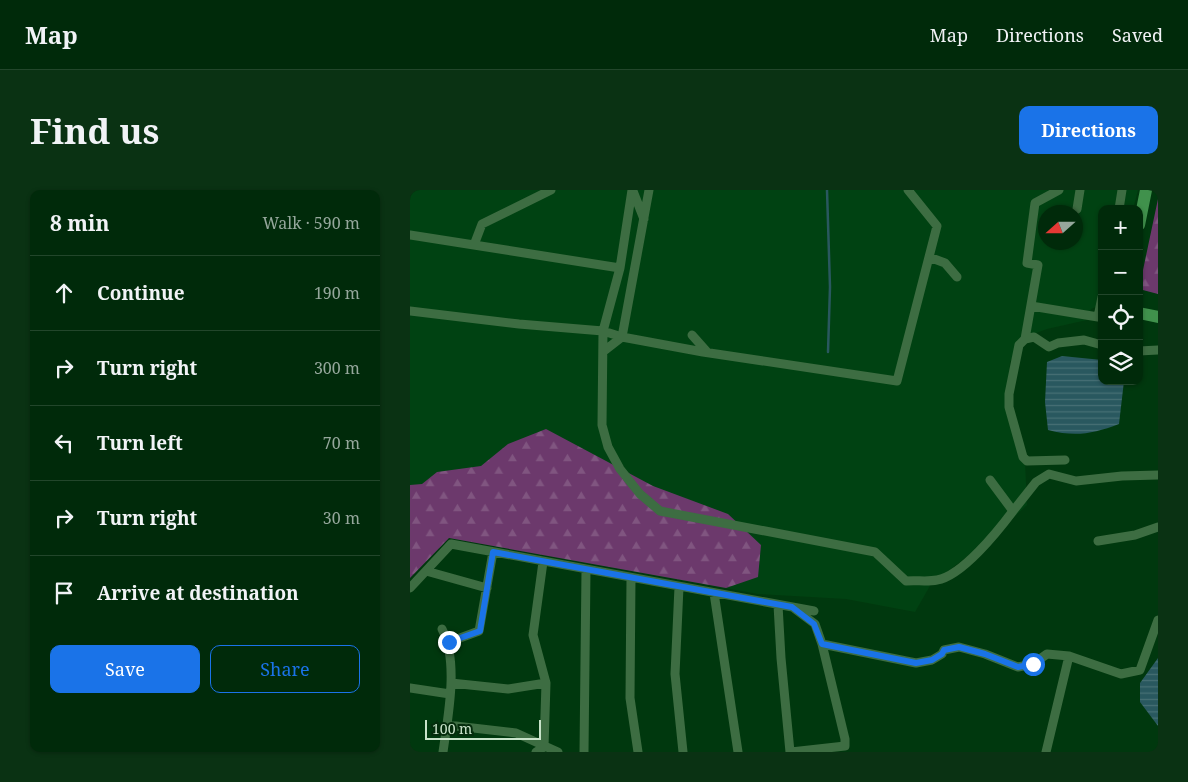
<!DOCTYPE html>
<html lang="en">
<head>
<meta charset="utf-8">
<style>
  :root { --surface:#002a0a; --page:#0a3213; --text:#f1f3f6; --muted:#95a79c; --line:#22462b; --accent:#1a73e8 }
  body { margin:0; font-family:"Noto Serif",serif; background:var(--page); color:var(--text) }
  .controls { position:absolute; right:15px; top:15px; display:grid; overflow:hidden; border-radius:10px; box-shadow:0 1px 4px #0004 }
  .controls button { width:45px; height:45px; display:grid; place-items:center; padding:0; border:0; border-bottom:1px solid var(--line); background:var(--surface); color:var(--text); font:25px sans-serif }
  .compass { position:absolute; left:628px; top:15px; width:45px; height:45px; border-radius:50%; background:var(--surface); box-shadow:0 1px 4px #0004; rotate:249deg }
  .scale { position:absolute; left:15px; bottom:12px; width:116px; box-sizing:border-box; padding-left:5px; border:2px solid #c8e2c9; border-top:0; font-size:14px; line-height:18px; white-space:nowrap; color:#c8e2c9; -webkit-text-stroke:4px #042c0c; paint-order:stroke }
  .stop { position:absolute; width:15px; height:15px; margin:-11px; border:4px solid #1a73e8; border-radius:50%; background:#fff }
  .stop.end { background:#1a73e8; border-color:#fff; box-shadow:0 1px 5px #0008 }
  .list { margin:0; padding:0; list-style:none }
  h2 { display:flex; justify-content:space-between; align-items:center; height:65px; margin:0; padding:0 20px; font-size:21px }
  h2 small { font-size:16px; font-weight:400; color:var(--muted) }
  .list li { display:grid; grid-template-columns:32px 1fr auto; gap:15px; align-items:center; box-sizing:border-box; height:75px; padding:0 20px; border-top:1px solid var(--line) }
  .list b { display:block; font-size:19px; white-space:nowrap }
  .list em { font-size:16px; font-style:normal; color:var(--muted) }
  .actions { display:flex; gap:10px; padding:15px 20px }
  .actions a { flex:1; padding:11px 0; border:1px solid var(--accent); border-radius:10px; text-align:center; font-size:18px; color:var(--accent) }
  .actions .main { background:var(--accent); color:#fff }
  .icon { flex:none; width:28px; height:28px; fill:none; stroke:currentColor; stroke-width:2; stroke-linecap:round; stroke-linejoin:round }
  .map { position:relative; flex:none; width:748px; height:562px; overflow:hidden; border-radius:10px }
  header { display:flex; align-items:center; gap:30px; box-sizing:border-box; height:70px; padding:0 25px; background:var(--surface); border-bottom:1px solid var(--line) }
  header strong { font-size:24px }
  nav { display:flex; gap:28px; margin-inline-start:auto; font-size:18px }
  .intro { display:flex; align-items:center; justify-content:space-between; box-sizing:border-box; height:120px; padding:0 30px }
  h1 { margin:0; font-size:35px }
  .button { padding:12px 22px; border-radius:10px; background:var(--accent); color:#fff; font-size:18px; font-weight:700 }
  main { display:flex; gap:30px; padding:0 30px }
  aside { flex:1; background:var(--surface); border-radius:10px; box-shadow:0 1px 4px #0004 }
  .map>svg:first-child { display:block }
  .built { fill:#004212; fill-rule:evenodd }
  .forest { fill:url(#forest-firs) }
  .water { fill:url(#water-rules) }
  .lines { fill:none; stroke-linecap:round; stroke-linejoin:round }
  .stream { stroke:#29585f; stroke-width:2.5 }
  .street { stroke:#3d6d42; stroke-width:9 }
  .secondary { stroke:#40914c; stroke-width:12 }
  .route { stroke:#1a73e8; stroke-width:6 }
</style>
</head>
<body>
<header>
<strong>Map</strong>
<nav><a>Map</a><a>Directions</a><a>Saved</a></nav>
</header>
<div class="intro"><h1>Find us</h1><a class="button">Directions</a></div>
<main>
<aside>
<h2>8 min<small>Walk · 590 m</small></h2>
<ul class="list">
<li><svg class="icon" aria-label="ahead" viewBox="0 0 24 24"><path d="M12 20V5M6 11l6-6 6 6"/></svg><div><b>Continue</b></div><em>190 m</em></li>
<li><svg class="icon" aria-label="right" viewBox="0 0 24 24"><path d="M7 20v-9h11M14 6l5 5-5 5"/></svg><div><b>Turn right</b></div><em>300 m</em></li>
<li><svg class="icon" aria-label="left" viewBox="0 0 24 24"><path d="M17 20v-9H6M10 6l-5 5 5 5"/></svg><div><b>Turn left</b></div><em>70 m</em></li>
<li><svg class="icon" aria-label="right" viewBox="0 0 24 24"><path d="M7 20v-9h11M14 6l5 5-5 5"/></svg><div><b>Turn right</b></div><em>30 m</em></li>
<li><svg class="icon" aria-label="arrive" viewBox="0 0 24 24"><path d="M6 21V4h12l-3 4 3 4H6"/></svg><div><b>Arrive at destination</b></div></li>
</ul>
<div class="actions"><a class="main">Save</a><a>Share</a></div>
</aside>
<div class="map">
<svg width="748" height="562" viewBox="0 0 748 562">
  <defs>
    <pattern id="forest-firs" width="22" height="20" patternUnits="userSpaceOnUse" patternTransform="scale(1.25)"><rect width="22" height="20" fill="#6c396c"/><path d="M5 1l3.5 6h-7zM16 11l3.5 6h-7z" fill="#805580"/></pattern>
    <pattern id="water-rules" width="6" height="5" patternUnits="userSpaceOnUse" patternTransform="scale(1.25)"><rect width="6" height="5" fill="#29585f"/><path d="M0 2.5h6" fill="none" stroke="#477075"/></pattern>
  </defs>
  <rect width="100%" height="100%" fill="#00380e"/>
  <path class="built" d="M0 0H728L723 19H692L691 115 681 119 677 130 637 139 613 148 600 172 598 209 615 271 617 315 584 346 521 394 505 422 436 409 348 404 39 348 0 386ZM636 22H666V52H636Z"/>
  <path class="forest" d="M748 9V104L729 99Z
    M136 239 243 296 318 324 351 355 348 387 316 398 39 348 0 388V295L12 294 27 282 71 276 98 254Z"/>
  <path class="water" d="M652 166 692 170V191H714L709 234C683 244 665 247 638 240L635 212 637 172Z
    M748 468V536L730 512V493Z"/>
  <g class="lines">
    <path class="stream" d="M417 0 420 97 418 162"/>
    <path class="street" d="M222 0 210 78 193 141 192 235 198 257 210 279 230 304 250 321 465 362 496 391C506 390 517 392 527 390 552 386 588 341 603 321L580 290
      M223 1 234 29
      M667 19 670 0
      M709 19 712 0
      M0 45 64 55 72 34 141 0
      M64 55 210 78
      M519 67 535 73 547 87
      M621 116 688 127 692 107
      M0 121 109 134 193 141 212 147 293 162 487 191 527 36 498 0
      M282 145 298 163
      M615 149 628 75 617 73 625 13 649 0
      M194 161 212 147 239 0
      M729 161 748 160
      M655 270 617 271 613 267 599 217V204L609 155 615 149 624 147 639 157 648 153 674 150 692 155
      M603 321 626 292 639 284 666 291 712 286 748 285
      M688 351 725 345 748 337
      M16 381 77 398
      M221 388 220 508 228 562
      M269 397 265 484 273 562
      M0 398 41 354 404 421
      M304 403 328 562
      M368 415 371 468 380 562
      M32 439C49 472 38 526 33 562
      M39 452 69 441 83 362
      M412 454 506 473 522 470 532 464 534 460 549 457 575 464 608 477 623 474 637 464 659 466 711 484 730 480 748 430
      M41 493 98 499 136 493
      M0 498 40 504
      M37 535 106 543 148 562
      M126 562 134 557 136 493 123 445 133 372
      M174 562 176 380
      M381 562 435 556V549L412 454 405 434 385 419
      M636 562 659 466"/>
    <path class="secondary" d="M729 35 736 0
      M729 123 748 127"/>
  </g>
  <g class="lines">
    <path class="route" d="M39 452 70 441 83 362 382 417 404 434 412 454 506 473 522 470 532 464 534 460 549 457 575 464 608 477 623 474"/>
  </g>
</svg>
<div class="controls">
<button>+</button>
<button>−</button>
<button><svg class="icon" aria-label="locate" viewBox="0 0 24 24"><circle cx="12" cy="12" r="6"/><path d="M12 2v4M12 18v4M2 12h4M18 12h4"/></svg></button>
<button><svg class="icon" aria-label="layers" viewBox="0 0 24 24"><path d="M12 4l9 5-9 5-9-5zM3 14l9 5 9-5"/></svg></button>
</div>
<svg class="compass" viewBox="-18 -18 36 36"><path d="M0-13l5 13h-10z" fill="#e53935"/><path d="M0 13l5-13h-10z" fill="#95a79c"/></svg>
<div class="scale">100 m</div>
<div class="stop" style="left:623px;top:474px"></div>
<div class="stop end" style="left:39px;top:452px"></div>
</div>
</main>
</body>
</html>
